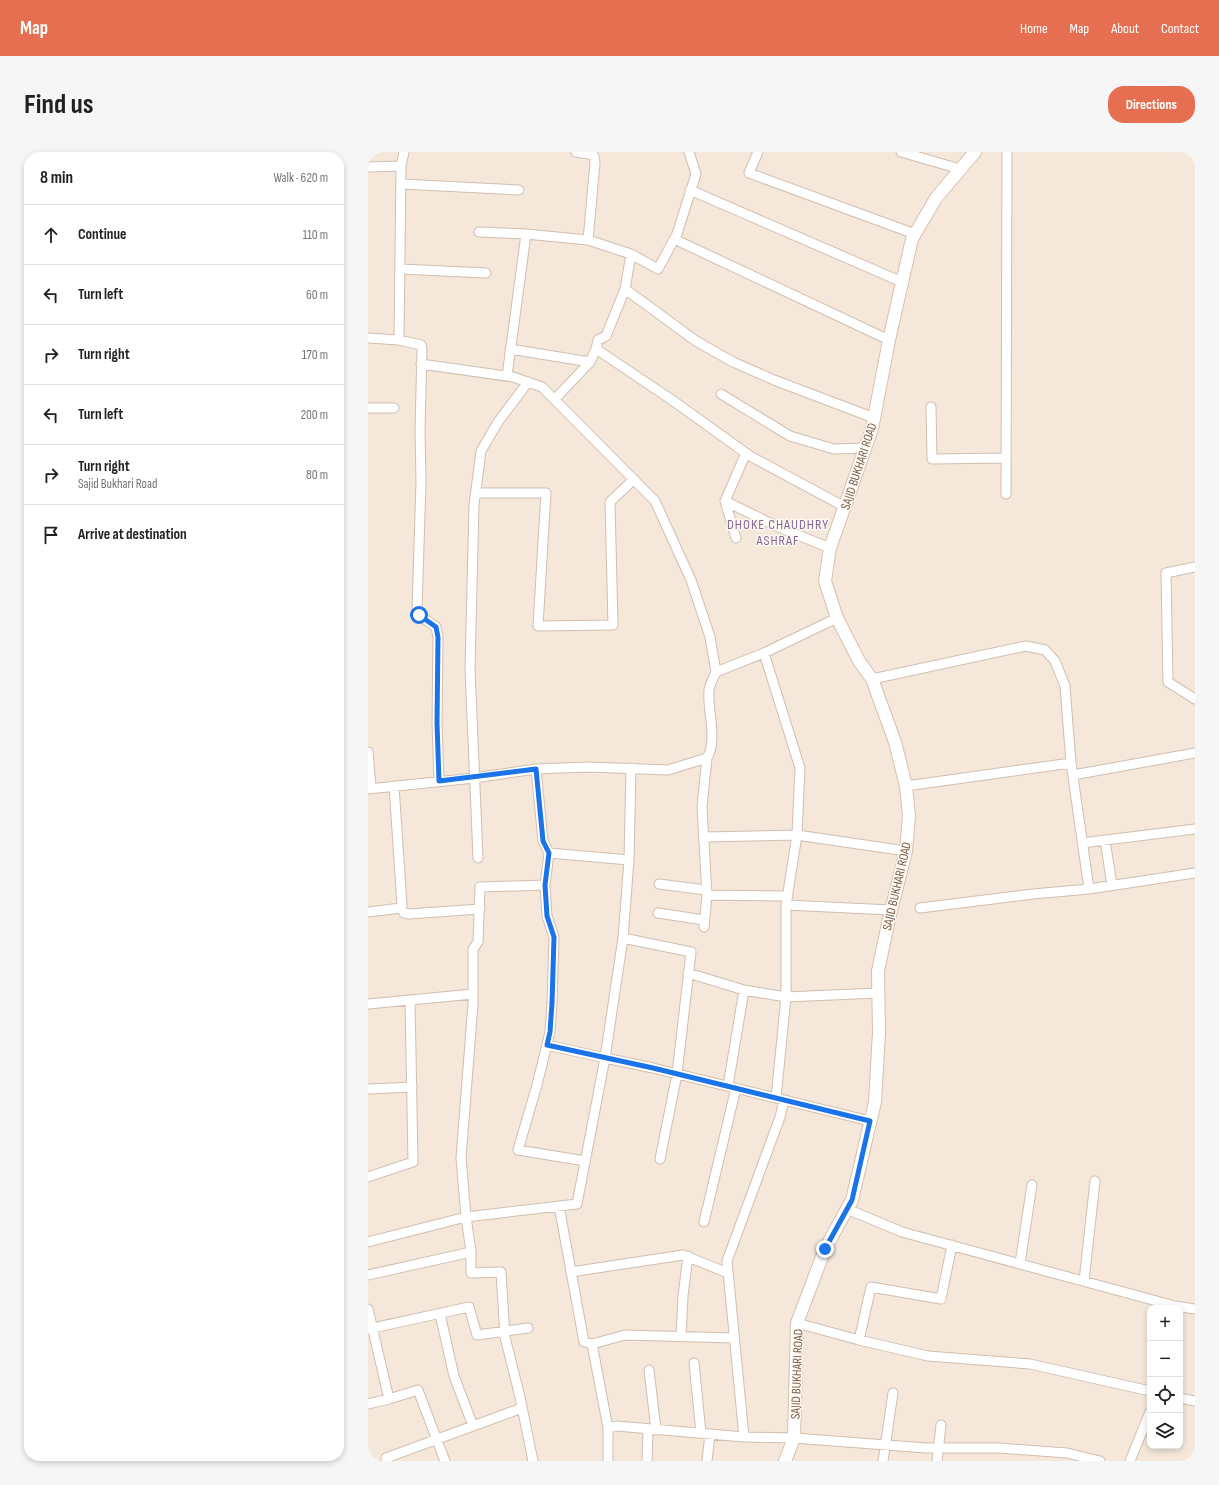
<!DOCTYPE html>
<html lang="en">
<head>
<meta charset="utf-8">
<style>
  :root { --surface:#fff; --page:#f6f6f6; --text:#202124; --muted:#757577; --line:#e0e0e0; --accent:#e76f51 }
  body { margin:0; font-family:"Sofia Sans Condensed",sans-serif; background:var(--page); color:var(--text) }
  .controls { position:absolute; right:12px; bottom:12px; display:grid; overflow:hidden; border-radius:8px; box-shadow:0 2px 6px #0003 }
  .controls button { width:36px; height:36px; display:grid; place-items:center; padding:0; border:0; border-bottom:1px solid var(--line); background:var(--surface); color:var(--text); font:20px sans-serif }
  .stop { position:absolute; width:12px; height:12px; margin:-9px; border:3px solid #1a73e8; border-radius:50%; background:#fff }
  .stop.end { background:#1a73e8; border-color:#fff; box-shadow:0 1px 4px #0008 }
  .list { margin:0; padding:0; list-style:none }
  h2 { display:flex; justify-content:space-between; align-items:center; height:52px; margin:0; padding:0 16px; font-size:17px }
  h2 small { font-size:13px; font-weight:400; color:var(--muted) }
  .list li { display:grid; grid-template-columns:26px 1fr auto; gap:12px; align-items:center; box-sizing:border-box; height:60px; padding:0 16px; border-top:1px solid var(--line) }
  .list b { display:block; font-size:15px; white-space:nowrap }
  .list p { margin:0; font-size:13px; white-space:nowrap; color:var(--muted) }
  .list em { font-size:13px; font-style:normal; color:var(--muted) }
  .icon { flex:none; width:22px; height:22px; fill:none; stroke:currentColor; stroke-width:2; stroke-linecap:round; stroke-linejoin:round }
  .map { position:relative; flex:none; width:827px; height:1309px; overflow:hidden; border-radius:16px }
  header { display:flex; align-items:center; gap:24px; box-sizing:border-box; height:56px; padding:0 20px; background:var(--accent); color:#fff }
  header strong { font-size:19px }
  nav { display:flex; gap:22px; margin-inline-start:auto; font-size:14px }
  .intro { display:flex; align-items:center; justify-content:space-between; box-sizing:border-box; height:96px; padding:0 24px }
  h1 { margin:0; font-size:28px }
  .button { padding:10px 18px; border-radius:16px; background:var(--accent); color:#fff; font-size:14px; font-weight:700 }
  main { display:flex; gap:24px; padding:0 24px }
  aside { flex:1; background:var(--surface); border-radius:16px; box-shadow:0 2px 6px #0003 }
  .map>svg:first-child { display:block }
  .residential { fill:#f5e8da; fill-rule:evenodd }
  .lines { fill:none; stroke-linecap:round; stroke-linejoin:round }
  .street-casing { stroke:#d1beb0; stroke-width:11 }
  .secondary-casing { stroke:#d6c0b0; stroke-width:14 }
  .street { stroke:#fff; stroke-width:9 }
  .secondary { stroke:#fff; stroke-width:12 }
  .route { stroke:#1a73e8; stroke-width:5 }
  .labels { text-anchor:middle; stroke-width:3; stroke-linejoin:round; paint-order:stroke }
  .street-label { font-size:13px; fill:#7a5c4d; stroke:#fffaf3 }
  .neighbourhood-label { font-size:14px; letter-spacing:1px; fill:#846695; stroke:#fffaf3 }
</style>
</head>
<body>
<header>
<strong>Map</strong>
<nav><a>Home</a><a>Map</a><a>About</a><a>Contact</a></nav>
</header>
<div class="intro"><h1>Find us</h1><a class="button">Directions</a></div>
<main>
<aside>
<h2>8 min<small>Walk · 620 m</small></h2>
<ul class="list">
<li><svg class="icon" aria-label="ahead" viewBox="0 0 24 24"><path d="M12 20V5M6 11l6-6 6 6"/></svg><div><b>Continue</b></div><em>110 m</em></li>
<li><svg class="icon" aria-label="left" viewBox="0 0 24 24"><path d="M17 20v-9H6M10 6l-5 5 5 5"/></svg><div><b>Turn left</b></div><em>60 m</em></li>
<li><svg class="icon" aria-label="right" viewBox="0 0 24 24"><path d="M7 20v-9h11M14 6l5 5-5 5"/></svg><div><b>Turn right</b></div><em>170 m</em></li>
<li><svg class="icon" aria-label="left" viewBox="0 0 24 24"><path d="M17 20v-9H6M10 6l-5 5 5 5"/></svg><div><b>Turn left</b></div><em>200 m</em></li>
<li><svg class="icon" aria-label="right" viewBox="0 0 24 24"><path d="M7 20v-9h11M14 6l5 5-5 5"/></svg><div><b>Turn right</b><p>Sajid Bukhari Road</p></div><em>80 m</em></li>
<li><svg class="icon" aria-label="arrive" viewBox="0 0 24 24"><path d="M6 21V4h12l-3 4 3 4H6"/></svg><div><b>Arrive at destination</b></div></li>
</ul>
</aside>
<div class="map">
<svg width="827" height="1309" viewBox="0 0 827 1309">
  <rect width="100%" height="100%" fill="#fdf6ec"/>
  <path class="residential" d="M0 0H827V1309H0ZM782 1156H812V1294H782Z"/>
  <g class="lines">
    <defs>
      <path id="street" d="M208 0 221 2 226 4 227 11 220 88
        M390 0 381 21 547 82
        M533 0 592 17
        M0 15 33 14
        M33 32 151 38
        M322 38 534 130
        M111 80 158 82 220 88 263 102 290 117 309 82 328 22 321 0
        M306 87 521 188
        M32 117 118 121
        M257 137 328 189 365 210 406 228 506 266
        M0 186 31 188 53 193 54 197 52 278 53 330 49 458 51 463 68 475 70 485 69 571 71 629
        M31 188 33 14 36 0
        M142 197 222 210
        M228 197 304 248 382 304 477 355
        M53 212 145 225 174 235 287 349 323 428 342 485 348 520
        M139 224 158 82
        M353 242 422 284 466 297 497 296
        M187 247 222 210 228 197 230 188 238 184 257 137 263 102
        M563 255 564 307 638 306
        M0 256H26
        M108 341H178L170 474 245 473 242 350 266 327
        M638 342 639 0
        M357 349 408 374 462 396
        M368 386 357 349 378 301
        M827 415 798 421 800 530 827 547
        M396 501 432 616 429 683 418 753
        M504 527 658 494 677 498 687 509 697 534 703 611 721 737
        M0 600 3 636
        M168 617 175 689 181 701 177 733 179 764 186 785 184 851 182 880 169 933 150 998 217 1009
        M705 623 827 601
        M538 634 703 611
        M0 637 106 626 168 617 221 615 300 618 339 606C350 588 339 558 341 538 342 532 346 525 348 520L396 501 469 466
        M337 685 429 683 538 699
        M737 688 744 733
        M714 691 827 677
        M181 701 261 708
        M110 706 102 517 106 353 113 299 130 270 160 230
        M291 732 338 738
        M339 743 420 744
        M33 756 36 761 41 762 112 757
        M552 756 665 742 721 737 827 721
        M0 760 33 756 34 753 26 634
        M290 761 336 768
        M336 775 339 743 334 655 339 606
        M255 786 323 800 309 922 292 1007
        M320 821 376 838 418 845 510 841
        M0 852 105 842
        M179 893 237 906 255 786 261 708 263 616
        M360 934 376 838
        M0 937 44 935
        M408 946 418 845V753L523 758
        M416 948 412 965 359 1109 376 1285 426 1286 558 1296H631L699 1301 732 1309
        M0 1025 45 1010 42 848
        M191 1054 216 1190 224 1192
        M479 1057 534 1080 807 1154 827 1157
        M336 1070 368 936
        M0 1090 98 1065 209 1052 237 906 285 916 502 969
        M103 1100V1121L133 1120 137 1185 152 1245 165 1309
        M652 1111 664 1033
        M203 1120 315 1103 360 1121
        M0 1123 103 1100 98 1065 93 1006 105 852V797L110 790 112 735 177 733
        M716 1129 727 1029
        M0 1157 21 1247 0 1252
        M72 1162 86 1224 105 1274 154 1256
        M429 1171 491 1188 560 1204 662 1212 782 1239
        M0 1177 101 1155 109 1183 160 1176
        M313 1184 315 1144 320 1104
        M366 1186 257 1183 224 1192 240 1276 249 1274 376 1285
        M491 1188 503 1135 573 1147 584 1093
        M326 1211 333 1281
        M281 1218 288 1278
        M812 1246 827 1249
        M21 1247 50 1238 77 1309
        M240 1276V1309
        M18 1306 105 1274
        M279 1309 280 1277
        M339 1309 342 1282
        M515 1309 525 1241
        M569 1309 573 1273
        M762 1309 782 1260"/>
      <path id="secondary" d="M417 1309 426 1286 429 1171 457 1097 484 1048 507 950 511 880 510 819 521 767 538 699 541 664 538 634 527 590 504 527 491 509 469 466 457 429 462 396 504 277 521 188 544 87 568 46 607 0"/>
    </defs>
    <use href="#street" class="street-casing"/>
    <use href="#secondary" class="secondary-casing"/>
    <use href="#street" class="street"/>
    <use href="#secondary" class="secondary"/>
  </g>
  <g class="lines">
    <path class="route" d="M51 463 68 475 70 485 69 571 71 629 168 617 175 689 181 701 177 733 179 764 186 785 184 851 182 880 179 893 285 916 502 969 484 1048 457 1097"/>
  </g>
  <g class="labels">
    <g class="street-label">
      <text transform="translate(490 314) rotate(-72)" y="5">SAJID BUKHARI ROAD</text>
      <text transform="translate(528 734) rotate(-77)" y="5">SAJID BUKHARI ROAD</text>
      <text transform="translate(428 1222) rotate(-88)" y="5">SAJID BUKHARI ROAD</text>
    </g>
    <g class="neighbourhood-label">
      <text x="410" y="377">DHOKE CHAUDHRY<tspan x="410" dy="16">ASHRAF</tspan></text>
    </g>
  </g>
</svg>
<div class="controls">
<button>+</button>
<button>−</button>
<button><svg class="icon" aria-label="locate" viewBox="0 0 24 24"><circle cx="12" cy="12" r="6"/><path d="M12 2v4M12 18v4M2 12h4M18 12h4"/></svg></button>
<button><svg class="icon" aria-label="layers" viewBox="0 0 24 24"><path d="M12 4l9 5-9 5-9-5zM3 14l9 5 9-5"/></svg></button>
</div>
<div class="stop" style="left:51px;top:463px"></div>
<div class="stop end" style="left:457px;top:1097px"></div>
</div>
</main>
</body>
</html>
